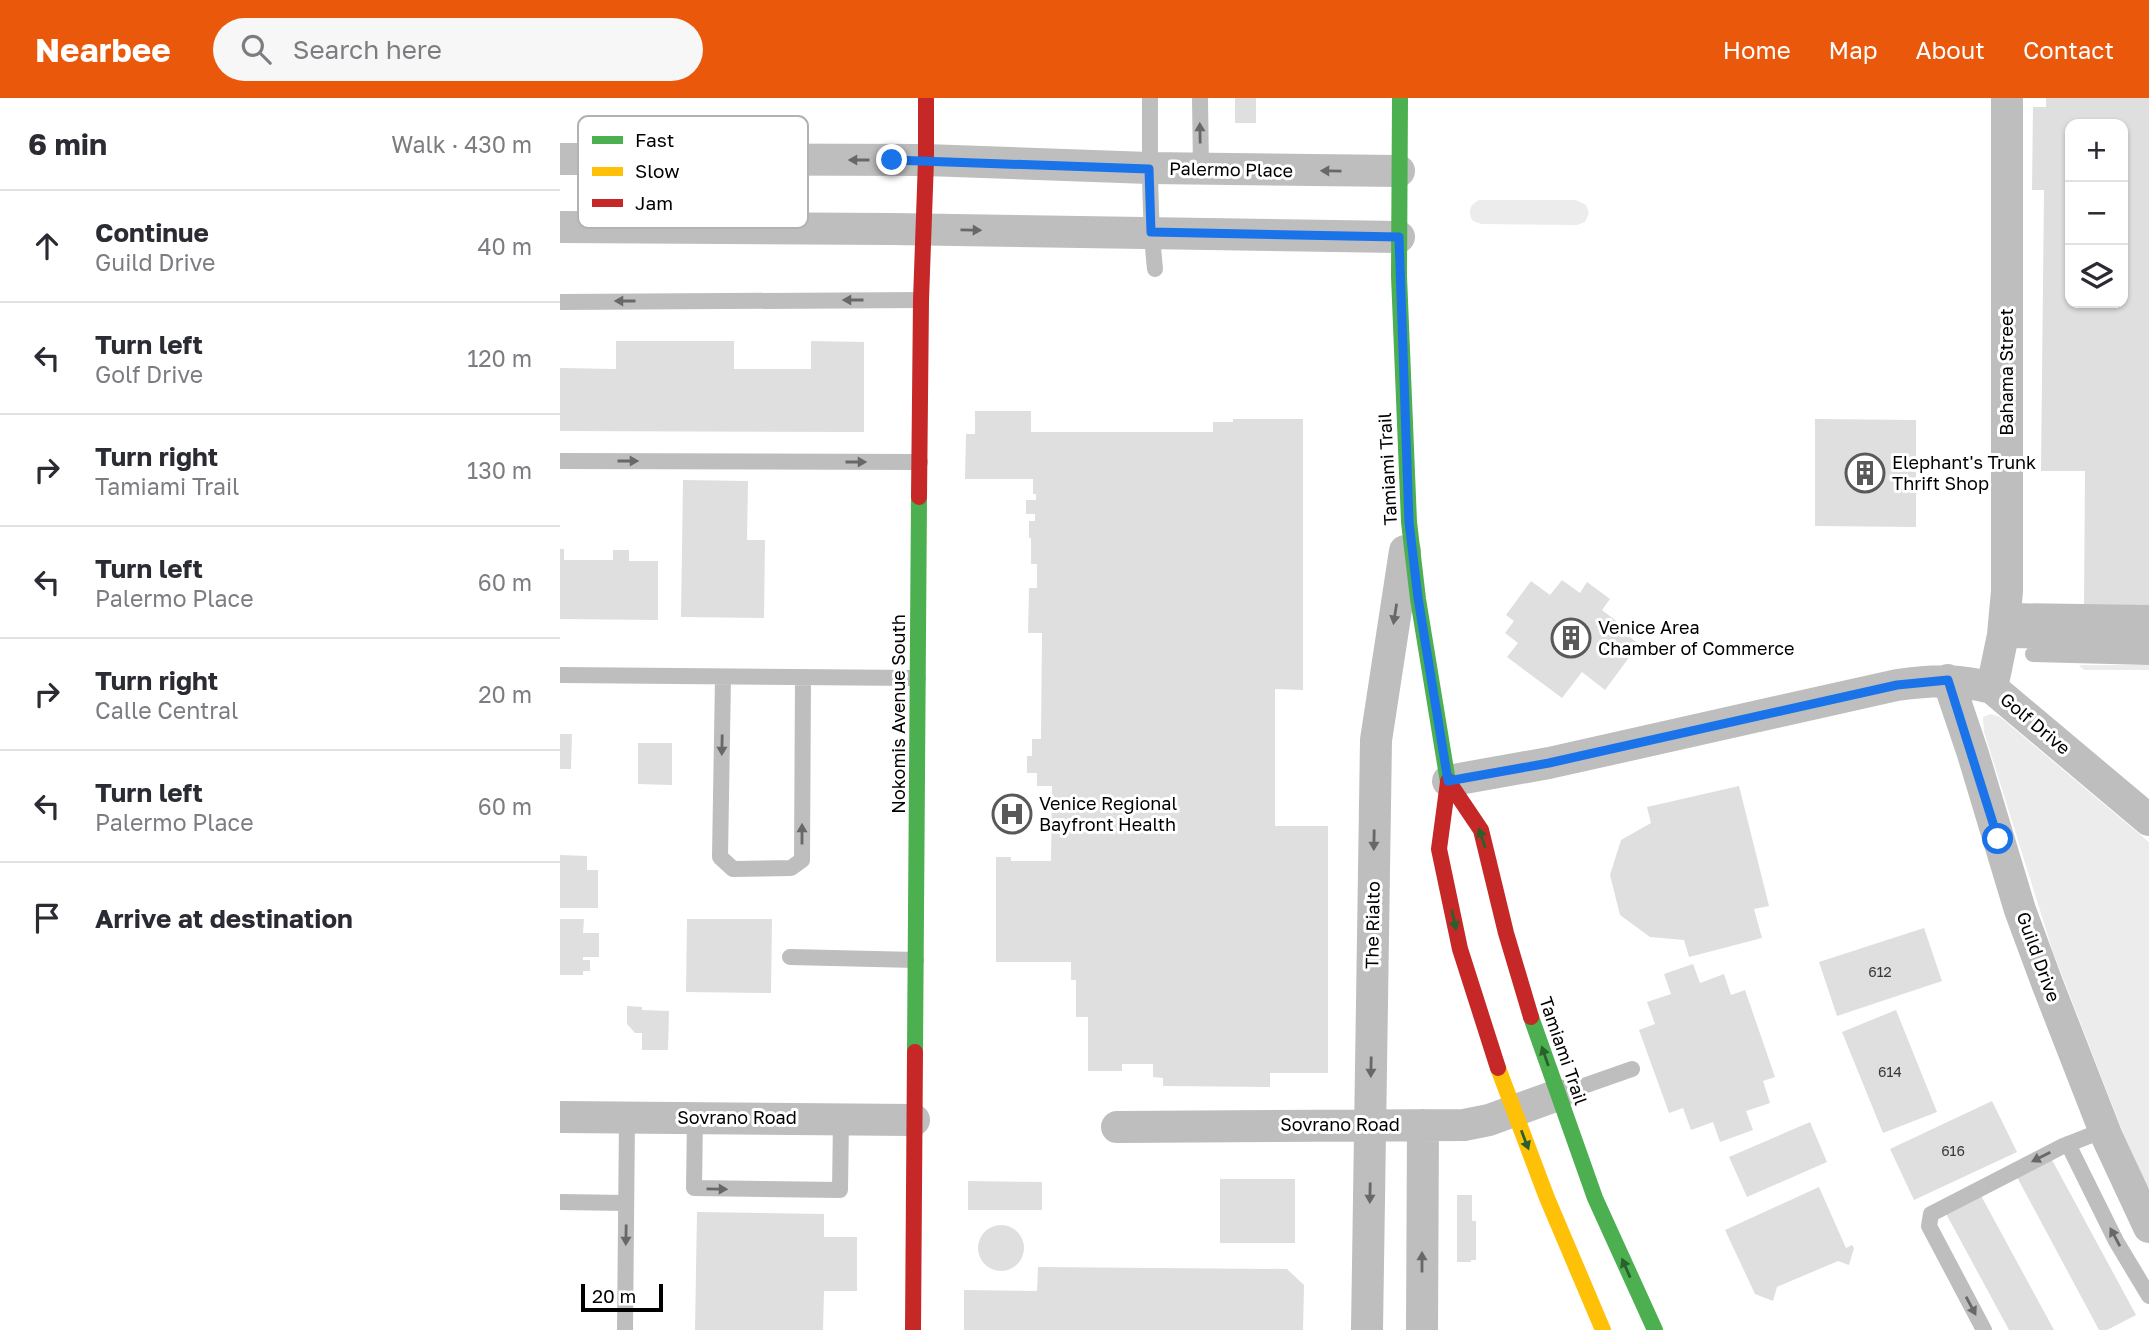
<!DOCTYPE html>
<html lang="en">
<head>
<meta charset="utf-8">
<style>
  :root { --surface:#fff; --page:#f7f7f7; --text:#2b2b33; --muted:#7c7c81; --line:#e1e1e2; --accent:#ea580c }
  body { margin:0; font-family:"Golos Text",sans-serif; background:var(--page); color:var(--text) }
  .controls { position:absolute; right:21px; top:21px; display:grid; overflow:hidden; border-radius:14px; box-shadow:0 2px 5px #0004 }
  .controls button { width:63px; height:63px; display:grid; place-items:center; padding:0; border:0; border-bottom:2px solid var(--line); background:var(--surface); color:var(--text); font:35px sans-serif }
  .scale { position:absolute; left:21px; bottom:18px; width:82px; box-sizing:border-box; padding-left:7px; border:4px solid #000; border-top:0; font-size:19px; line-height:24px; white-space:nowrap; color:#000; -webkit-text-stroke:5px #fff; paint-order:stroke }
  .stop { position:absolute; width:21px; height:21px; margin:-16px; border:5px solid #1a73e8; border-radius:50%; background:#fff }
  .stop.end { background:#1a73e8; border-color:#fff; box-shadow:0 2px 7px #0008 }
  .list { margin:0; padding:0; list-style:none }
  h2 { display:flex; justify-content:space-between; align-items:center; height:91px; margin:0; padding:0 28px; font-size:30px }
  h2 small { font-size:23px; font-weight:400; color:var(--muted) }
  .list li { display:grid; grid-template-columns:46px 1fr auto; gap:21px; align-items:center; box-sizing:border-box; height:112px; padding:0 28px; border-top:2px solid var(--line) }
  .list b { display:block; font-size:26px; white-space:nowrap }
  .list p { margin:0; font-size:23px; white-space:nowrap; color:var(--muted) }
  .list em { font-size:23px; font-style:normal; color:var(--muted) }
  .icon { flex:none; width:38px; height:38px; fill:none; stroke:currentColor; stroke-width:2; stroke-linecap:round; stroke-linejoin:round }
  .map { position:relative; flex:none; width:1589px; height:1232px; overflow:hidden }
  header { display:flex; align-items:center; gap:42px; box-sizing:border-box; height:98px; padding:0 35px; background:var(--accent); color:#fff }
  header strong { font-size:33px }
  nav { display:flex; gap:38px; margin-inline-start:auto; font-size:24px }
  .search { width:490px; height:63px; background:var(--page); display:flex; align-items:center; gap:18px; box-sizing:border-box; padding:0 24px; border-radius:38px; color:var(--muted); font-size:26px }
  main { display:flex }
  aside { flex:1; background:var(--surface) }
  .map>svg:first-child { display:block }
  .green { fill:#ececec }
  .building { fill:#dfdfdf; fill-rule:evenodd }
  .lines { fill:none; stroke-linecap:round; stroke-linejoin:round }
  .lane { stroke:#bebebe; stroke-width:16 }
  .street { stroke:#bebebe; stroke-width:32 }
  .fast { stroke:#4caf50; stroke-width:16 }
  .slow { stroke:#ffc107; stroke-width:16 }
  .jam { stroke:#c62828; stroke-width:16 }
  .oneway { fill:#686868 }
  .oneway2 { fill:#2a602c }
  .route { stroke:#1a73e8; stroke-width:9 }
  .labels { text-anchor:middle; stroke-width:6; stroke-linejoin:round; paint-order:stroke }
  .number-label { font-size:14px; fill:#383838 }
  .street-label { font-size:18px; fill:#000; stroke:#fff }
  .poi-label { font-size:18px; fill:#000; stroke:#fff; text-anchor:start }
  .key { fill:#fff; stroke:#b2b2b2; stroke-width:2 }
  .key-label { font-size:19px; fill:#000 }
</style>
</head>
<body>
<header>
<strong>Nearbee</strong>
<div class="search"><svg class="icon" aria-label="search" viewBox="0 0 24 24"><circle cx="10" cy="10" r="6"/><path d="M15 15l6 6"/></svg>Search here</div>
<nav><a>Home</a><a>Map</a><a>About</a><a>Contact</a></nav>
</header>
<main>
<aside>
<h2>6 min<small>Walk · 430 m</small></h2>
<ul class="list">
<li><svg class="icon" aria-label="ahead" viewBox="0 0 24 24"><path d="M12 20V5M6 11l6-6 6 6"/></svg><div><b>Continue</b><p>Guild Drive</p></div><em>40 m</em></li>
<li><svg class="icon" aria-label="left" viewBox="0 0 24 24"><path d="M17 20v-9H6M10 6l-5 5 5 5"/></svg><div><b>Turn left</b><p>Golf Drive</p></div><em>120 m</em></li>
<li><svg class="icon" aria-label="right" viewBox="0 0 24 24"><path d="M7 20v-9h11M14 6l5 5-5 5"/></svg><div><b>Turn right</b><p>Tamiami Trail</p></div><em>130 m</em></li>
<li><svg class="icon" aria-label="left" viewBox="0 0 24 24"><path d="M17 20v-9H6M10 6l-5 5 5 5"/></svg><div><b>Turn left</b><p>Palermo Place</p></div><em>60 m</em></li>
<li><svg class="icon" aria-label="right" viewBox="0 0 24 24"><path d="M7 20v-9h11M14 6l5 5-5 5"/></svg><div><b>Turn right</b><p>Calle Central</p></div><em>20 m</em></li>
<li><svg class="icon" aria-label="left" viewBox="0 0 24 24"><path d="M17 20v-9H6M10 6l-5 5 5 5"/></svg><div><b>Turn left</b><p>Palermo Place</p></div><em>60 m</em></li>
<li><svg class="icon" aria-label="arrive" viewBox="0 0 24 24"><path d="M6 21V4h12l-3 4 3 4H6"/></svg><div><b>Arrive at destination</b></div></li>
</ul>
</aside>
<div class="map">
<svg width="1589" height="1232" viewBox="0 0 1589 1232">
  <rect width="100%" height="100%" fill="#fff"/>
  <path class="green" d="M920 102H1016L1026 107 1029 115 1025 124 1017 127 921 126 913 123C907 114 910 105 920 102Z
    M1521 567H1589V572H1524L1519 568Z
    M1431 616 1440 619 1589 744V1092L1563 1035 1493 854 1424 634 1423 619Z"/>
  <path class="building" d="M675 0H696V25H675Z
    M1486 0H1589V521L1524 509 1525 373H1481L1484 92H1472L1473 9H1486ZM1510 26H1563V205H1510Z
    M56 243H174V271H251V243L304 244V334L0 333V270L56 271Z
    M415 313H471V334H653V324H673V321H743V592L715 591V728H768V975H710V989L603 988V980L593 979V966H562V973H528V919H516V882H511V864H436V759H451V763H491L492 688H477V675H467V658H472V641H481L482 535H468L469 490H477V466H471V440H469V423H475V416H466V402H476V396H473V381H405L406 336H415Z
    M1255 321 1356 322V429L1255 428Z
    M123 382 188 383 187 442H205L204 520 121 519Z
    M0 451H4V462H53V452H69V463H98V522L0 521Z
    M1002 482 1020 495 1027 484 1050 501 1042 512 1059 525 1056 529 1079 546 1045 592 1022 574 1002 600 947 559 958 545 945 535 954 523 946 517 971 483 990 497Z
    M0 636H12L11 671H0Z
    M78 645H112V687L78 686Z
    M1179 688 1209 808 1194 811 1202 840 1129 859 1124 842 1090 839 1060 817 1050 777 1061 742 1091 725 1087 709Z
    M0 757 27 758V772H38V810H0Z
    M0 821H24L23 835H39V859H23V862H30V873H23V877H0Z
    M127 821H212L211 895 126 894Z
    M1364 830 1382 883 1277 918 1259 864Z
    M1133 866 1140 885 1164 876 1171 897 1185 892 1215 979 1203 983 1210 1005 1186 1013 1193 1032 1160 1044 1153 1024 1131 1032 1123 1010 1109 1015 1079 932 1095 926 1087 904 1111 896 1104 876Z
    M67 908 82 909V912L109 913 108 952H82V935H75L67 926Z
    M1336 912 1377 1014 1323 1035 1282 934Z
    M1432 1003 1457 1054 1354 1102 1330 1051Z
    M1250 1024 1267 1064 1187 1099 1169 1059Z
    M1491 1060 1576 1217 1547 1232H1539L1457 1079Z
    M660 1081H735V1145H660Z
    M408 1083 482 1084V1112H408Z
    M1259 1089 1286 1150 1292 1147 1294 1150 1289 1167 1278 1163 1217 1189 1213 1203 1195 1196 1165 1132Z
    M1419 1094 1494 1232H1449L1384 1112Z
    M897 1097H912V1123H916V1162H911V1164H897Z
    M137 1114 264 1116V1139H297V1193H264L263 1232H135Z
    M418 1150a23 23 0 1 1 46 0a23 23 0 1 1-46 0Z
    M478 1169 727 1171 744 1187 743 1232H404V1192L477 1193Z"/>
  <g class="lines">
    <path class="lane" d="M590 0C590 58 589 114 595 171
      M640 0 641 71
      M0 204 361 202
      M0 363 360 364
      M1445 513 1589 515
      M1444 528 1589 530
      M1451 542 1589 545
      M1473 556 1589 559
      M0 577 358 580
      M163 579 160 759 173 771 231 770 242 762 243 579
      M230 859 356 862
      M998 997 1072 971
      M135 1020 134 1090 280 1092 281 1021
      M1508 1046 1556 1143 1589 1198
      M0 1104 66 1105
      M65 1232 67 1020
      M1424 1232 1369 1128 1371 1116 1501 1049 1544 1032"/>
    <path class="street" d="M0 61 366 62 589 70 839 73
      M0 129 332 131 839 139
      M1388 582 1413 656 1460 812 1487 885 1547 1039 1589 1129
      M1432 590 1443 537 1447 493V0
      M888 683 989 665 1337 587C1372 582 1398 581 1432 590L1589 722
      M0 1019 354 1022
      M557 1029 904 1027 929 1022 998 997
      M807 1232 816 642 845 453
      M862 1232 863 1027"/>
    <path class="fast" d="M840 0 839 178 849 424 858 501 888 684
      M971 919 1035 1100 1095 1232
      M355 954 359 399"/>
    <path class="slow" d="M938 970 987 1100 1043 1232"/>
    <path class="jam" d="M359 399 361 202 366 62V0
      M888 683 921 732 946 835 971 919
      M888 684 879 751 900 851 938 970
      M353 1232 355 954"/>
  </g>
  <defs><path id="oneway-solid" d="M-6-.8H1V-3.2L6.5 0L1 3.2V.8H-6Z" transform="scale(1.75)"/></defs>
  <g class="oneway">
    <use href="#oneway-solid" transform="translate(640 35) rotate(-91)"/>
    <use href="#oneway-solid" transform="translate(299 62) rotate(-180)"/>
    <use href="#oneway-solid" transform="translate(771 73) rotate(-179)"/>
    <use href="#oneway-solid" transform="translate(411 132) rotate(1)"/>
    <use href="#oneway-solid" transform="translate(293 202) rotate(180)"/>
    <use href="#oneway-solid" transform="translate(65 203) rotate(180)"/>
    <use href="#oneway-solid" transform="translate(68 363)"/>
    <use href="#oneway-solid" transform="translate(296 364)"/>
    <use href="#oneway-solid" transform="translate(835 516) rotate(99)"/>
    <use href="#oneway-solid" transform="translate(162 647) rotate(91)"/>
    <use href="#oneway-solid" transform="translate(242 736) rotate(-90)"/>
    <use href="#oneway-solid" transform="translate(814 742) rotate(91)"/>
    <use href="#oneway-solid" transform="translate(811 969) rotate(91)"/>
    <use href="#oneway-solid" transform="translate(1481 1059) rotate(153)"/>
    <use href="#oneway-solid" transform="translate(157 1091) rotate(1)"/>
    <use href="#oneway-solid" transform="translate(810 1095) rotate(91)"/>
    <use href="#oneway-solid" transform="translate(66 1137) rotate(91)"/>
    <use href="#oneway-solid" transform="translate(1555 1139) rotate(-118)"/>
    <use href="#oneway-solid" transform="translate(862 1164) rotate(-90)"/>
    <use href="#oneway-solid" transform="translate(1411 1208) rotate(62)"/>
  </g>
  <g class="oneway2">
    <use href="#oneway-solid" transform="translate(922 740) rotate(-108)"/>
    <use href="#oneway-solid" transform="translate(894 822) rotate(78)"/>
    <use href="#oneway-solid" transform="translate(985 958) rotate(-109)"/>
    <use href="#oneway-solid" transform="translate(965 1042) rotate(69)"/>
    <use href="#oneway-solid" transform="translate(1066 1170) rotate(-114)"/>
  </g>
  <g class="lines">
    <path class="route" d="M332 62 589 71 591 134 839 139 849 424 858 500 888 683 989 665 1337 587 1388 582 1438 741"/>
  </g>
  <defs>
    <symbol id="building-ring" viewBox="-11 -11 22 22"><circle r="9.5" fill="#fff" stroke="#595959" stroke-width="1.5"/><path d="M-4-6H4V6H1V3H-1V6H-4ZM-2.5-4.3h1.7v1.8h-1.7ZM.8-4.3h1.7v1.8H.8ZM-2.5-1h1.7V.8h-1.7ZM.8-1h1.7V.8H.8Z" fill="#595959"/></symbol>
    <symbol id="hospital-ring" viewBox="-11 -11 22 22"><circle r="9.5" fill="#fff" stroke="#595959" stroke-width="1.5"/><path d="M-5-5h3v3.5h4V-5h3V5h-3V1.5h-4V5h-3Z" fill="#595959"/></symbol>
  </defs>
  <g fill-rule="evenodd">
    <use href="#building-ring" x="1283" y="353" width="44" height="44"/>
    <use href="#building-ring" x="989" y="518" width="44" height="44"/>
    <use href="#hospital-ring" x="430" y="694" width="44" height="44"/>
  </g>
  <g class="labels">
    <g class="number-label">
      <text x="1320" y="879">612</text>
      <text x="1330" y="979">614</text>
      <text x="1393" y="1058">616</text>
    </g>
    <g class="street-label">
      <text transform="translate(671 72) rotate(1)" y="6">Palermo Place</text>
      <text transform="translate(1447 274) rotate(-90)" y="6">Bahama Street</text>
      <text transform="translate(828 371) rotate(-93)" y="6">Tamiami Trail</text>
      <text transform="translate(339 616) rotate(-90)" y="6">Nokomis Avenue South</text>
      <text transform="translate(1475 626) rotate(40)" y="6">Golf Drive</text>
      <text transform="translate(813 827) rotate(-89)" y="6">The Rialto</text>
      <text transform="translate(1478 859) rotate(70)" y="6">Guild Drive</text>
      <text transform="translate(1003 953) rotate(71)" y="6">Tamiami Trail</text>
      <text x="177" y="1026">Sovrano Road</text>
      <text x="780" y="1033">Sovrano Road</text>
    </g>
    <g class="poi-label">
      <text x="1332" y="371">Elephant's Trunk<tspan x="1332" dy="21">Thrift Shop</tspan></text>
      <text x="1038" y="536">Venice Area<tspan x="1038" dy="21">Chamber of Commerce</tspan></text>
      <text x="479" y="712">Venice Regional<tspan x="479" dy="21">Bayfront Health</tspan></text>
    </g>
  </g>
  <rect x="18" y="18" width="230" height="112" rx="10" class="key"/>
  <rect x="32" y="38" width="31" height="8" fill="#4caf50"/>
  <rect x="32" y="69" width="31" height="9" fill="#ffc107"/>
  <rect x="32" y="101" width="31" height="8" fill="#c62828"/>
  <g class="key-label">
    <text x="75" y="49">Fast</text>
    <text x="75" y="80">Slow</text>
    <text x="75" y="112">Jam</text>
  </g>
</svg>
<div class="controls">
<button>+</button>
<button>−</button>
<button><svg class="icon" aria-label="layers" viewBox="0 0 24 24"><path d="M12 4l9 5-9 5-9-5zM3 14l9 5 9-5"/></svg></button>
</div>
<div class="scale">20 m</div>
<div class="stop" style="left:1438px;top:741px"></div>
<div class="stop end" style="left:332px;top:62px"></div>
</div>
</main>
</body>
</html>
